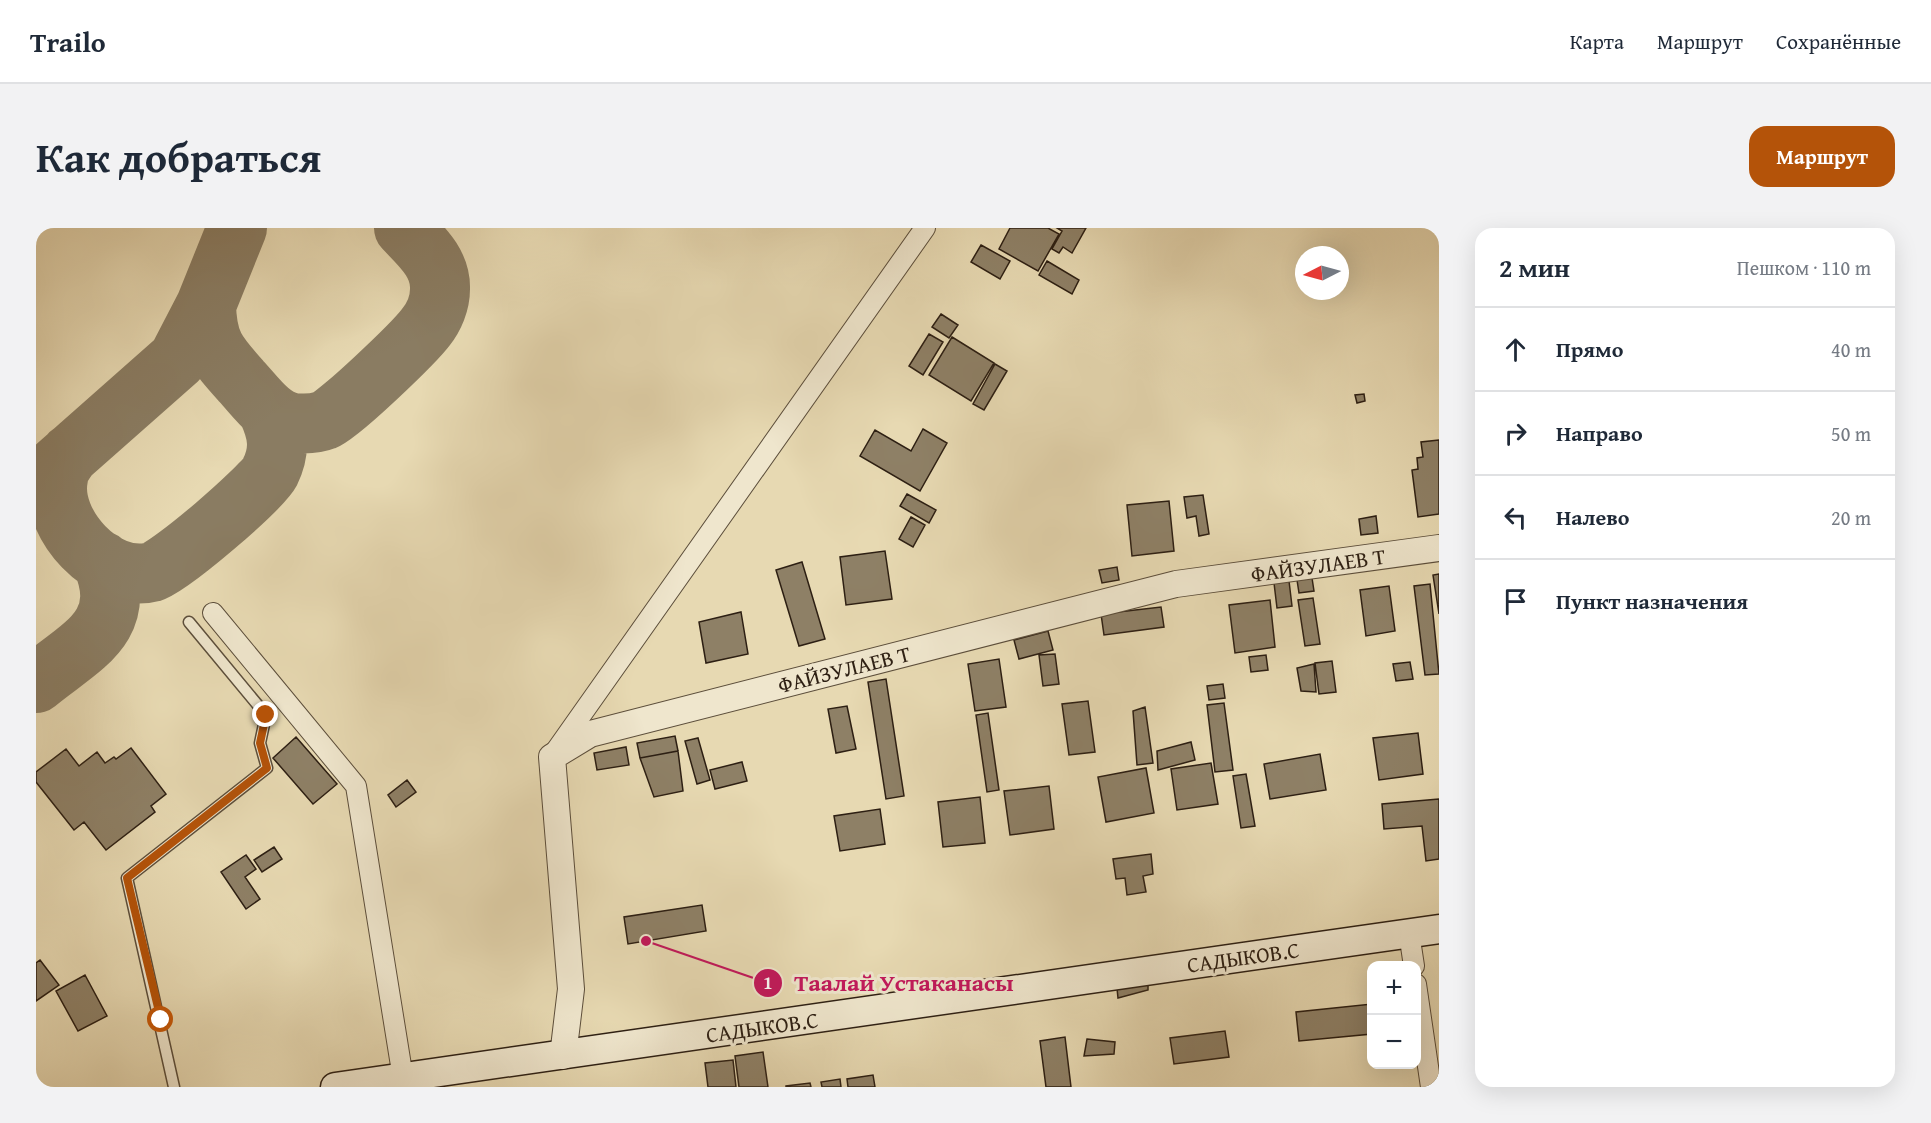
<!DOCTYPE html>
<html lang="ru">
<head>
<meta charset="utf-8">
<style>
  :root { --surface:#fff; --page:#f2f2f3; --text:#1f2937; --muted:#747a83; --line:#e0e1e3; --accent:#b45309 }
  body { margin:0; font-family:"Gentium Book Plus",serif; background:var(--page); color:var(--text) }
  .controls { position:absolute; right:18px; bottom:18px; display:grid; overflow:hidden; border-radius:12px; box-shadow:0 6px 24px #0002 }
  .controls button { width:54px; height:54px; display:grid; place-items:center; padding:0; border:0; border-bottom:2px solid var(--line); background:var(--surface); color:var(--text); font:30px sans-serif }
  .compass { position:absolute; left:1259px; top:18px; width:54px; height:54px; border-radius:50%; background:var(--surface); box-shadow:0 6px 24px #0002; rotate:264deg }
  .stop { position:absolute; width:18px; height:18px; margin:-14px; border:4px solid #b45309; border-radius:50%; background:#fff }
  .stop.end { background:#b45309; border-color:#fff; box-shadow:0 2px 6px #0008 }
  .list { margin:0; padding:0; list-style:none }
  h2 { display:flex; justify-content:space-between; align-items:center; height:78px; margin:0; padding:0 24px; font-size:26px }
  h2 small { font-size:20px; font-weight:400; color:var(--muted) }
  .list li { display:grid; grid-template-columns:39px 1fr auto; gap:18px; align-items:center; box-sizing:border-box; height:84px; padding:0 24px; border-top:2px solid var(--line) }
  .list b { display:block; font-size:22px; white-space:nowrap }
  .list em { font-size:20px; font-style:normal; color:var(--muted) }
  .icon { flex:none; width:33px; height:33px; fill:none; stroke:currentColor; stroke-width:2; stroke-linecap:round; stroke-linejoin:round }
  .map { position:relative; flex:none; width:1403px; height:859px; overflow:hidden; border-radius:18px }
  header { display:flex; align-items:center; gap:36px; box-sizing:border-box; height:84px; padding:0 30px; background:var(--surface); border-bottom:2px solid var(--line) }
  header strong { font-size:28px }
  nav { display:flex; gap:33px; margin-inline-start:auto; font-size:21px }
  .intro { display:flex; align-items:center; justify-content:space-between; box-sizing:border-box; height:144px; padding:0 36px }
  h1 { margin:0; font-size:42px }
  .button { padding:15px 27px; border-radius:18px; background:var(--accent); color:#fff; font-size:21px; font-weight:700 }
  main { display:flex; gap:36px; padding:0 36px }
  aside { flex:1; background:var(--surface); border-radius:18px; box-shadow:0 6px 24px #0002 }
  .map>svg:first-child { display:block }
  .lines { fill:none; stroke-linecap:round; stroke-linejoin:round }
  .taxiway { stroke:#8a7c62; stroke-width:60 }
  .building { fill:#8e8066; stroke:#2d1f13; stroke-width:1.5 }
  .service-casing { stroke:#5c4e3b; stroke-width:13 }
  .minor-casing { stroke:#5c4e3b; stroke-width:22 }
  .tertiary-casing { stroke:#5c4e3b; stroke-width:28 }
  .secondary-casing { stroke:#2d1f13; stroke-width:31 }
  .service { stroke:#efe6cd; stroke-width:10 }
  .minor { stroke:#efe6cd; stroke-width:20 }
  .tertiary { stroke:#efe6cd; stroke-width:26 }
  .secondary { stroke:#efe6cd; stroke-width:28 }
  .route { stroke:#b45309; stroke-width:8 }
  .labels { text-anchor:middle; stroke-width:6; stroke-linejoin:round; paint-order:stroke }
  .street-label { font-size:22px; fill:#2d1f13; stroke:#efe6cd }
  .leader { fill:none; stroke:#c2185b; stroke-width:2 }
  .callout-dot { fill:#c2185b; stroke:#efe6cd; stroke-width:2 }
  .mark-label { font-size:18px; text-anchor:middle; font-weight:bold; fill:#fff }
  .callout-label { font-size:24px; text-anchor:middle; font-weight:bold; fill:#c2185b; stroke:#efe6cd; stroke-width:6; stroke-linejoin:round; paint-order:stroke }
</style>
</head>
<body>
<header>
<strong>Trailo</strong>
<nav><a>Карта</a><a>Маршрут</a><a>Сохранённые</a></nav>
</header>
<div class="intro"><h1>Как добраться</h1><a class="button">Маршрут</a></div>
<main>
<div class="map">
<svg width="1403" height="859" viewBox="0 0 1403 859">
  <rect width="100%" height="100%" fill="#e7d9b2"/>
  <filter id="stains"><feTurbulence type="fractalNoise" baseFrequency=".00333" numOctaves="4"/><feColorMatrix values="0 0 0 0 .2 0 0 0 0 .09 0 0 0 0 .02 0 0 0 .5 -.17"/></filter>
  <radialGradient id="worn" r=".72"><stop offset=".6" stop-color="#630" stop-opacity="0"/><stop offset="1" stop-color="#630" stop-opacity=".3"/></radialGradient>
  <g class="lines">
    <path class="taxiway" d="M170 77C171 115 180 125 205 153 220 169 234 191 257 195 267 196 279 196 289 192 303 187 378 115 390 99 398 89 404 75 404 61 405 35 385 18 368 0
      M34 226C29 233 23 241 22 250 13 296 68 356 116 344 134 339 225 261 234 244 245 222 242 205 232 183
      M5 252 142 131 170 77 201 0
      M0 455C45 418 94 399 66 333"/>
  </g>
  <path class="building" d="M974 0H1012L1023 6 1002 43 963 21Z
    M1021 0H1050L1036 25 1027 19 1023 25 1016 21 1026 3Z
    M945 17 974 33 964 51 935 34Z
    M1011 33 1043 52 1036 66 1003 47Z
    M905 86 922 97 913 110 896 99Z
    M893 106 907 114 887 147 873 138Z
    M916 109 958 135 935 173 893 147Z
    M959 136 971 143 948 182 937 176Z
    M1328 166 1329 173 1321 175 1319 167Z
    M887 201 911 215 884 263 824 228 839 202 875 223Z
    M1403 212V286L1382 289 1376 242 1382 241 1381 230 1387 229 1385 214Z
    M871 266 900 282 893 295 864 278Z
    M1167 267 1173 306 1163 308 1160 288 1151 290 1148 269Z
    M1133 273 1138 323 1096 328 1091 277Z
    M1340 288 1342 305 1325 307 1323 291Z
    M875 289 889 297 877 319 863 311Z
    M849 323 856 371 810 377 804 329Z
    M766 334 789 411 763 418 740 342Z
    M1081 339 1083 352 1066 355 1063 342Z
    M1403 346V386L1397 347Z
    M1276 350 1278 363 1263 365 1261 352Z
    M1253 353 1256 378 1241 380 1238 355Z
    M1394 356 1403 446 1389 447 1378 358Z
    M1353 358 1359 403 1330 408 1324 362Z
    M1277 370 1284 416 1269 418 1262 372Z
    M1234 372 1239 419 1199 425 1193 377Z
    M1125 379 1128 399 1068 407 1065 386Z
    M705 384 712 426 670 435 663 394Z
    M1012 403 1017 422 983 431 978 412Z
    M1019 426 1023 456 1007 458 1003 427Z
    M1230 427 1232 442 1215 444 1213 429Z
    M963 431 970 479 939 483 932 436Z
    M1296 433 1300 464 1283 466 1279 435Z
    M1374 434 1377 451 1360 453 1357 436Z
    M1278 436 1280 464 1265 463 1261 440Z
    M850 451 868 568 850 571 832 454Z
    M1187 456 1189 470 1173 472 1171 458Z
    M1052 473 1059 524 1033 527 1026 476Z
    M1188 475 1197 542 1179 544 1171 477Z
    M811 478 820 521 800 525 792 481Z
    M1109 479 1117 535 1101 537 1097 483Z
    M952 485 963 562 951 564 940 487Z
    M1382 505 1387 546 1343 552 1337 510Z
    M639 508 642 523 604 530 601 515Z
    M260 509 301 556 277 576 237 530Z
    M662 510 674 552 661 556 649 513Z
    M1155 514 1159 532 1122 542 1121 523Z
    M590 519 593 537 561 542 558 525Z
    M95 520 130 566 115 578 119 584 70 622 48 594 38 602 0 554V544L30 521 43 538 61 524 69 535 78 529 80 531Z
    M642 523 647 563 618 569 604 530Z
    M1284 526 1290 562 1234 571 1228 536Z
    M706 534 711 553 679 561 674 542Z
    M1175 535 1182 576 1141 582 1135 541Z
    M1110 540 1118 585 1070 594 1062 549Z
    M1210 546 1219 598 1205 600 1197 548Z
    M371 552 380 564 360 579 352 567Z
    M1013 558 1018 601 974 607 968 563Z
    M944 569 949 615 907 619 902 574Z
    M1403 571V631L1390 633 1386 598 1348 601 1346 576Z
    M844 581 849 616 804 623 798 588Z
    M238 619 246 631 226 644 218 632Z
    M1115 626 1117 646 1107 648 1110 664 1091 667 1089 650 1080 651 1077 631Z
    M210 627 220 641 209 649 224 671 210 681 185 644Z
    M666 677 670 703 592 716 588 689Z
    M4 732 23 757 0 773V735Z
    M49 747 71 788 42 803 20 763Z
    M1112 749V762L1082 770 1080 750Z
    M1336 776V806L1263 813 1260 784Z
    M1189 803 1193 829 1138 836 1134 810Z
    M1029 809 1035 859H1010L1004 813Z
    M1051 811 1079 814 1078 826 1048 828Z
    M727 824 732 859H703L699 828Z
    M697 832 700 859H672L669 835Z
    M837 847 839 859H812L811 851Z
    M804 851 805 859H786L785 854Z
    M774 855 775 859H750V858Z"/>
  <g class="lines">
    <defs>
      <path id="service" d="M138 859 91 650 231 540 224 515 230 487 153 394"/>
      <path id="minor" d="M177 385 320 558 367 850
        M519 524 889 0
        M1373 705 1378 738
        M1380 756 1395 859"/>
      <path id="tertiary" d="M527 828 535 761 516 529 554 506 1140 356 1403 320"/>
      <path id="secondary" d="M299 859 1403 701"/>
    </defs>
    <use href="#service" class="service-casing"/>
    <use href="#minor" class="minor-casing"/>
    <use href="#tertiary" class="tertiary-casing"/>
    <use href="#secondary" class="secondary-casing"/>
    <use href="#service" class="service"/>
    <use href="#minor" class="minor"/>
    <use href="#tertiary" class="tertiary"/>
    <use href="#secondary" class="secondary"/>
  </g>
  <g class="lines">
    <path class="route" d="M125 792 91 650 231 540 224 515 230 487"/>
  </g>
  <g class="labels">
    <g class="street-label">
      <text transform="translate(1282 337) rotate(-8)" y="8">ФАЙЗУЛАЕВ Т</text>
      <text transform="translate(808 441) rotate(-14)" y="8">ФАЙЗУЛАЕВ Т</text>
      <text transform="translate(1207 729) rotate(-8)" y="8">САДЫКОВ.С</text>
      <text transform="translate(726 799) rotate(-8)" y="8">САДЫКОВ.С</text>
    </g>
  </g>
  <path class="leader" d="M610 713L732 755"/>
  <g class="callout-dot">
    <circle cx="610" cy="713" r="6"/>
    <circle cx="732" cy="755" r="15"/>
  </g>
  <g class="mark-label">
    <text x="732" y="761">1</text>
  </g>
  <g class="callout-label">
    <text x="868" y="763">Таалай Устаканасы</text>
  </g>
  <rect width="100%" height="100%" filter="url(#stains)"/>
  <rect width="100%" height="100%" fill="url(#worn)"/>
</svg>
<div class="controls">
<button>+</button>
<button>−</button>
</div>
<svg class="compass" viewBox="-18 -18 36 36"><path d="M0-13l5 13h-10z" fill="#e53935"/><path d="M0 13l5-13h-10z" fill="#747a83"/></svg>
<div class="stop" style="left:125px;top:792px"></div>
<div class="stop end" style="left:230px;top:487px"></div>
</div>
<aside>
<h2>2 мин<small>Пешком · 110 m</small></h2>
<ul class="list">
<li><svg class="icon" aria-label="ahead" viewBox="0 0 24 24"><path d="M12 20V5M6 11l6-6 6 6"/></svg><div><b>Прямо</b></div><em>40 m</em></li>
<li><svg class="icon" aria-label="right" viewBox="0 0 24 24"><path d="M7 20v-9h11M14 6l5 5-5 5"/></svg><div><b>Направо</b></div><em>50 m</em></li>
<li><svg class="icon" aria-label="left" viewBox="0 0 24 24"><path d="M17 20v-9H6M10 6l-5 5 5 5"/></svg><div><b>Налево</b></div><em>20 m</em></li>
<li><svg class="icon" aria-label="arrive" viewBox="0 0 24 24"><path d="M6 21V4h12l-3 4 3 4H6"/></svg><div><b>Пункт назначения</b></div></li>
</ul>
</aside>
</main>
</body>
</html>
